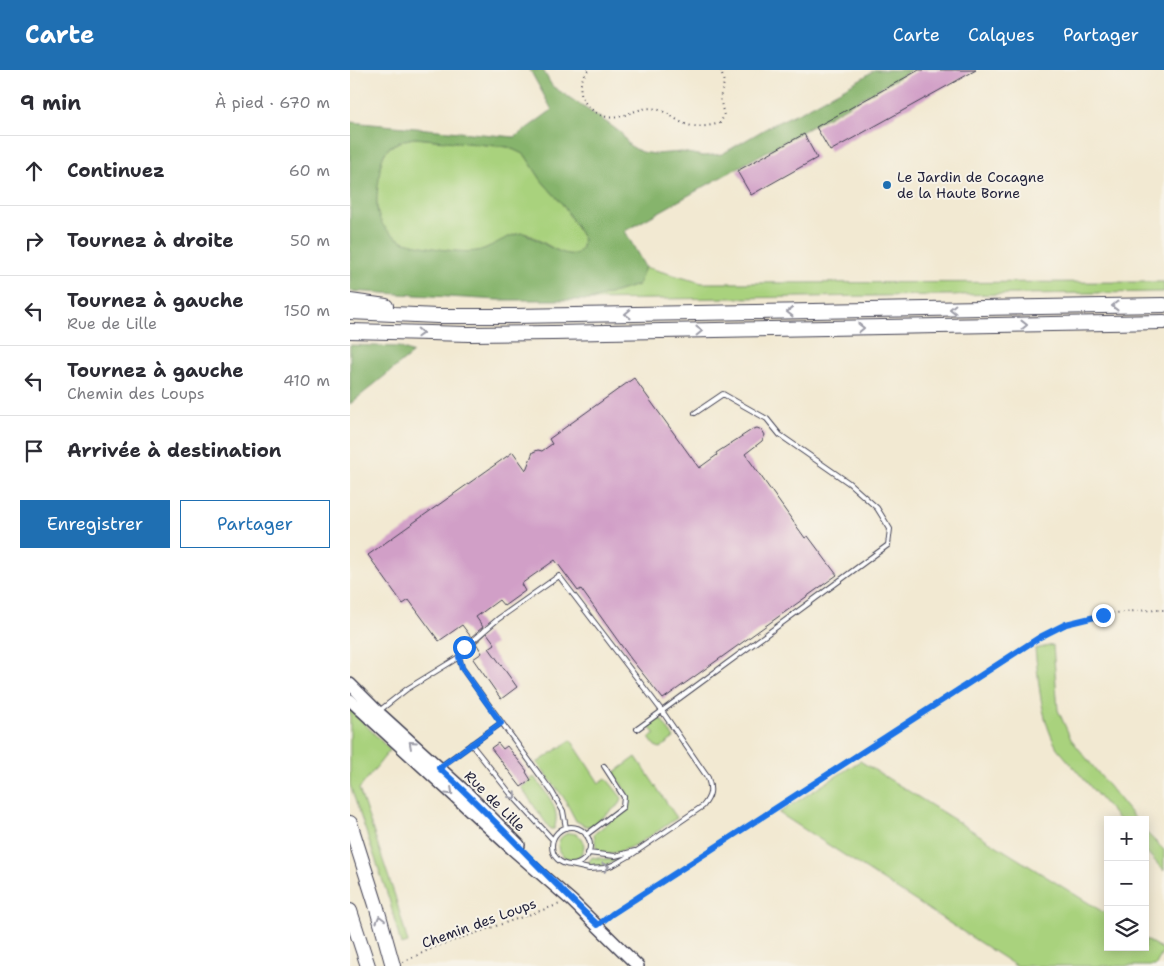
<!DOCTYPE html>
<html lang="fr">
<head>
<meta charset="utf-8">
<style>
  :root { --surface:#fff; --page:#f7f7f7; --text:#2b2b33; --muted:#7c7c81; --line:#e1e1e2; --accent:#1f6fb2 }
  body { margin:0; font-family:"Shantell Sans",sans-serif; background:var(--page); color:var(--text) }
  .controls { position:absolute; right:15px; bottom:15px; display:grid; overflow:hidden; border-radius:0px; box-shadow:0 2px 12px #0003 }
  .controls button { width:45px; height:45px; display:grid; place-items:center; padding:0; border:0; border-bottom:1px solid var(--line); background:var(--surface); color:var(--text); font:25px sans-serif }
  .stop { position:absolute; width:15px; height:15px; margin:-11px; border:4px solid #1a73e8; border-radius:50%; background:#fff }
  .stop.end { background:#1a73e8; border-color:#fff; box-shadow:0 1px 5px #0008 }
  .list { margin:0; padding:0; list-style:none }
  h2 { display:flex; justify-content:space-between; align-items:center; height:65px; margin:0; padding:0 20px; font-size:21px }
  h2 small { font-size:16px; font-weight:400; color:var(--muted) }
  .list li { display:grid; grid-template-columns:32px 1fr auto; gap:15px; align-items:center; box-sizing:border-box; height:70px; padding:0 20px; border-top:1px solid var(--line) }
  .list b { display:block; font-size:19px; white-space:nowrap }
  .list p { margin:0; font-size:16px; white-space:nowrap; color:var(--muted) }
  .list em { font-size:16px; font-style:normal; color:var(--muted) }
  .actions { display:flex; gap:10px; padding:15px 20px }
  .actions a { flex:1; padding:11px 0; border:1px solid var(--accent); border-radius:0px; text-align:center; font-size:18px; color:var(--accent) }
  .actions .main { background:var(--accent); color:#fff }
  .icon { flex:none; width:28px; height:28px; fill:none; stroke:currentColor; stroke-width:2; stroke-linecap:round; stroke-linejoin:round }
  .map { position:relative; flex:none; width:814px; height:896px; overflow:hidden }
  header { display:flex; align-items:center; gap:30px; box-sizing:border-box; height:70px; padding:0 25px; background:var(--accent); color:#fff }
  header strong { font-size:24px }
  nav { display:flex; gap:28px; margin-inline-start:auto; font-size:18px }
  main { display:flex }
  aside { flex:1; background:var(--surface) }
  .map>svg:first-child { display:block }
  .green { fill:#a9d27d; stroke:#667a5c }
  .forest { fill:#86b46c; stroke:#546b54; fill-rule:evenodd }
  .building { fill:#d19fc7 }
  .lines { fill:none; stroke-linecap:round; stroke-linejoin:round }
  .lane-casing { stroke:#414052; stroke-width:6 }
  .secondary-casing { stroke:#414052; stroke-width:14 }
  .highway-casing { stroke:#414052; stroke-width:16 }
  .path { stroke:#414052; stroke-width:2; stroke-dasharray:1 4; stroke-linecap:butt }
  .lane { stroke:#fff; stroke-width:4 }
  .secondary { stroke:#fff; stroke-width:11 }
  .highway { stroke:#fff; stroke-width:14 }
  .oneway { stroke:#9c9ca7 }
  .route { stroke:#1a73e8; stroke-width:6 }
  .poi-dot { fill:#1f6fb2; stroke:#f7f3e8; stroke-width:2 }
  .labels { text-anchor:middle; stroke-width:4; stroke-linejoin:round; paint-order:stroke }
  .poi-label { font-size:14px; fill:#22223b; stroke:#f7f3e8; text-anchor:start }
  .street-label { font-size:14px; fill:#22223b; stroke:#f7f3e8 }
</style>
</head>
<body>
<header>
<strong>Carte</strong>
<nav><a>Carte</a><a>Calques</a><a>Partager</a></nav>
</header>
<main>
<aside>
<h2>9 min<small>À pied · 670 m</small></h2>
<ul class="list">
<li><svg class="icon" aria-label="ahead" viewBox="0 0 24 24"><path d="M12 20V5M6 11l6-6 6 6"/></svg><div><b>Continuez</b></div><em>60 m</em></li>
<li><svg class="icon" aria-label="right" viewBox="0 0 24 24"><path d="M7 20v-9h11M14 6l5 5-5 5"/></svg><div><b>Tournez à droite</b></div><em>50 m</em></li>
<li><svg class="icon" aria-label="left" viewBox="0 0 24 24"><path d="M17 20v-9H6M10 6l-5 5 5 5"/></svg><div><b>Tournez à gauche</b><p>Rue de Lille</p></div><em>150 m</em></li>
<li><svg class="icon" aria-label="left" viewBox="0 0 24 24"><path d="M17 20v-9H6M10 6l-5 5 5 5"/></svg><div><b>Tournez à gauche</b><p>Chemin des Loups</p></div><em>410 m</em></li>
<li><svg class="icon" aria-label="arrive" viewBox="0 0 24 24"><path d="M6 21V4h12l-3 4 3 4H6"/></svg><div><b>Arrivée à destination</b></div></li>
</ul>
<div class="actions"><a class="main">Enregistrer</a><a>Partager</a></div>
</aside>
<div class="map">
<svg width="814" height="896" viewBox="0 0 814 896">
  <rect width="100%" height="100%" fill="#f7f3e8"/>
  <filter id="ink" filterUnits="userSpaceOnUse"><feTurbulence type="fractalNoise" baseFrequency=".02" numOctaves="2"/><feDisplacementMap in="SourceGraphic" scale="10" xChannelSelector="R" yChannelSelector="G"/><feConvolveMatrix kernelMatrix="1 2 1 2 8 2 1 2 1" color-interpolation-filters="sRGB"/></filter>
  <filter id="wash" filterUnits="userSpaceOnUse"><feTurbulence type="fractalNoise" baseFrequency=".0096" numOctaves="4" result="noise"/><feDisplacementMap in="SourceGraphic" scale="20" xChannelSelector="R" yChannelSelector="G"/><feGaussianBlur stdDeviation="1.12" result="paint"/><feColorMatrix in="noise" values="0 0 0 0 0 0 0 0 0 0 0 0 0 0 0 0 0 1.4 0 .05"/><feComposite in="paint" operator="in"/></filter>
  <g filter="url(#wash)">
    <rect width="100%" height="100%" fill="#f2e9d2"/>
    <path class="green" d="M65 68 158 77 175 85 192 111 213 135 233 168C232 208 188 164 173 163 168 163 162 165 159 168 148 173 135 180 123 182 111 183 66 177 55 172 46 168 36 161 31 153 23 139 27 97 35 83 40 74 55 69 65 68Z
      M295 197 352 213 814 212V222L239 230 288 215Z
      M703 575 708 640 721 669 786 750H769L707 678C690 647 689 613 685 579Z
      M0 639 40 680 9 719 45 826 58 873 51 875 39 829 0 715Z
      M308 649H311L324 668 310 678 305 676 299 668 305 664 298 656Z
      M221 670 249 713 256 708 272 728 270 734 241 756H236L226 751 214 728 187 693Z
      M286 687 327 748C311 758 263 797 246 778L244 764 279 736V726L264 703Z
      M510 691 758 845V877H795V869L814 880 805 896H666L429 743Z
      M184 707C196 724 212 738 204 759H200L171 717Z
      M795 761 814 780V801L795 780Z
      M208 776a13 13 0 1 1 26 0a13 13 0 1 1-26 0Z
      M242 787 268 791 251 796H236Z"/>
    <path class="forest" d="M180 0H193L202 16 259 54 271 63 279 75 291 82 305 84 332 82 353 86 372 84 422 55 454 40 514 7 524 0H562L275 161 295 197 288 215 239 230H148L0 221V52L165 67 202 40ZM65 68 158 77 175 85 192 111 213 135 233 168C233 205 189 168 173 163 159 164 145 175 131 180 117 185 75 177 59 173 53 172 47 168 42 164 23 150 26 131 29 109 30 100 30 90 35 83 39 74 55 69 65 68Z
      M0 275 49 277 63 283 0 334Z"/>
    <g id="blocks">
      <path class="building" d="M569 0H626L480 81 466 57Z
        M454 64 467 88 401 125 387 101Z
        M284 308 349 398 367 385 366 383 403 359 407 358 412 360 415 365 412 371 395 384 455 468 458 466 487 505 313 629 281 589 231 519 228 521 205 490 171 514 175 521 154 536 149 530 126 547 133 557 121 567 112 555 89 571 59 530 53 534 18 485 163 382 176 400 183 382 188 380 192 381 202 374 199 369Z
        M137 563 145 574 139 578 167 617 151 629 123 589 132 583 126 573Z
        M148 673 153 679 157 676 177 701 176 702 181 710 171 717 141 678Z"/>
    </g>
  </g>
  <g filter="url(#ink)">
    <use href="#blocks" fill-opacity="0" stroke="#414052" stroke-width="1"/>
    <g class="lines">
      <defs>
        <path id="lane" d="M29 641 57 619 109 587
          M121 674 160 723 203 770
          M90 697 151 653
          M202 776a19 19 0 1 1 38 0a19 19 0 1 1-38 0Z
          M216 758 213 741 202 722 112 598 109 587 111 581 148 549 209 506 312 641 287 659
          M236 765 273 737 274 727 254 696
          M238 783 265 786 285 781
          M221 795 239 799 255 798 265 794 281 785 353 736C361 726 362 720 358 708L312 641 538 475 540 459 527 438 499 413 430 365 417 349 373 324 345 343"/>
        <path id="secondary" d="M0 614 28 642 117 723 169 775
          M0 630 161 778 222 831 288 896"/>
        <path id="highway" d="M0 231 36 236
          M0 242 87 246H164L814 235
          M0 261 119 264 203 263 814 252
          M0 753 26 835 43 896
          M0 841 18 896"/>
      </defs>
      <use href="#lane" class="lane-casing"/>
      <use href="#secondary" class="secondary-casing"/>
      <use href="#highway" class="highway-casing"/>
      <path class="path" d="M238 0C231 9 228 18 233 29 239 41 255 50 268 47 281 44 291 36 306 39 315 41 321 46 329 51 342 59 356 57 370 53L374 46 370 28 374 13 371 0
        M255 849 690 567C728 546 771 540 814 540
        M53 892 85 877 210 834"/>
      <use href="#lane" class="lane"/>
      <use href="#secondary" class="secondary"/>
      <use href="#highway" class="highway"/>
    </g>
    <defs><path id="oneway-chevron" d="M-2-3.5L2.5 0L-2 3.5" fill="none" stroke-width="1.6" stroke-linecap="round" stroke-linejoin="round" transform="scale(1.25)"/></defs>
    <g class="oneway">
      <use href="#oneway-chevron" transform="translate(765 236) rotate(179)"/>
      <use href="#oneway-chevron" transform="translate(603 239) rotate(179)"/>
      <use href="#oneway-chevron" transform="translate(440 242) rotate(179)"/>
      <use href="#oneway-chevron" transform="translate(278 244) rotate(179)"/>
      <use href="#oneway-chevron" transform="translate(674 255) rotate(-1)"/>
      <use href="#oneway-chevron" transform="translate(511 258) rotate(-1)"/>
      <use href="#oneway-chevron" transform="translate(349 261) rotate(-1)"/>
      <use href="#oneway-chevron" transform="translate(70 263) rotate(2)"/>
      <use href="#oneway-chevron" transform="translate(62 674) rotate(-138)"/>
      <use href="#oneway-chevron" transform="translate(100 722) rotate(43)"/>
      <use href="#oneway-chevron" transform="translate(163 726) rotate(49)"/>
      <use href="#oneway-chevron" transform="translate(256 797) rotate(-14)"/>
      <use href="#oneway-chevron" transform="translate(30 849) rotate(-105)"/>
    </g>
  </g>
  <g class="lines" filter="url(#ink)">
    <path class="route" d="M114 577 109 587 112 598 151 653 89 698C144 747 193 804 248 855L262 844 690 567 716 554 753 545"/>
  </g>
  <circle class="poi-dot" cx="537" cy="115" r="5"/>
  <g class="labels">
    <g class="poi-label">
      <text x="547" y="112">Le Jardin de Cocagne<tspan x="547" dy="16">de la Haute Borne</tspan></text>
    </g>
    <g class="street-label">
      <text transform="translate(145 731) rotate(45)" y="5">Rue de Lille</text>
      <text transform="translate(129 853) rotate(-20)" y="5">Chemin des Loups</text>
    </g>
  </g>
</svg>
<div class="controls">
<button>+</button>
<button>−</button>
<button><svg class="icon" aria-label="layers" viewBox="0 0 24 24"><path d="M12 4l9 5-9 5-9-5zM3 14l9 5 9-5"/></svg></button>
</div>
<div class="stop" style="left:114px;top:577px"></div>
<div class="stop end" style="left:753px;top:545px"></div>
</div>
</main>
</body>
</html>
